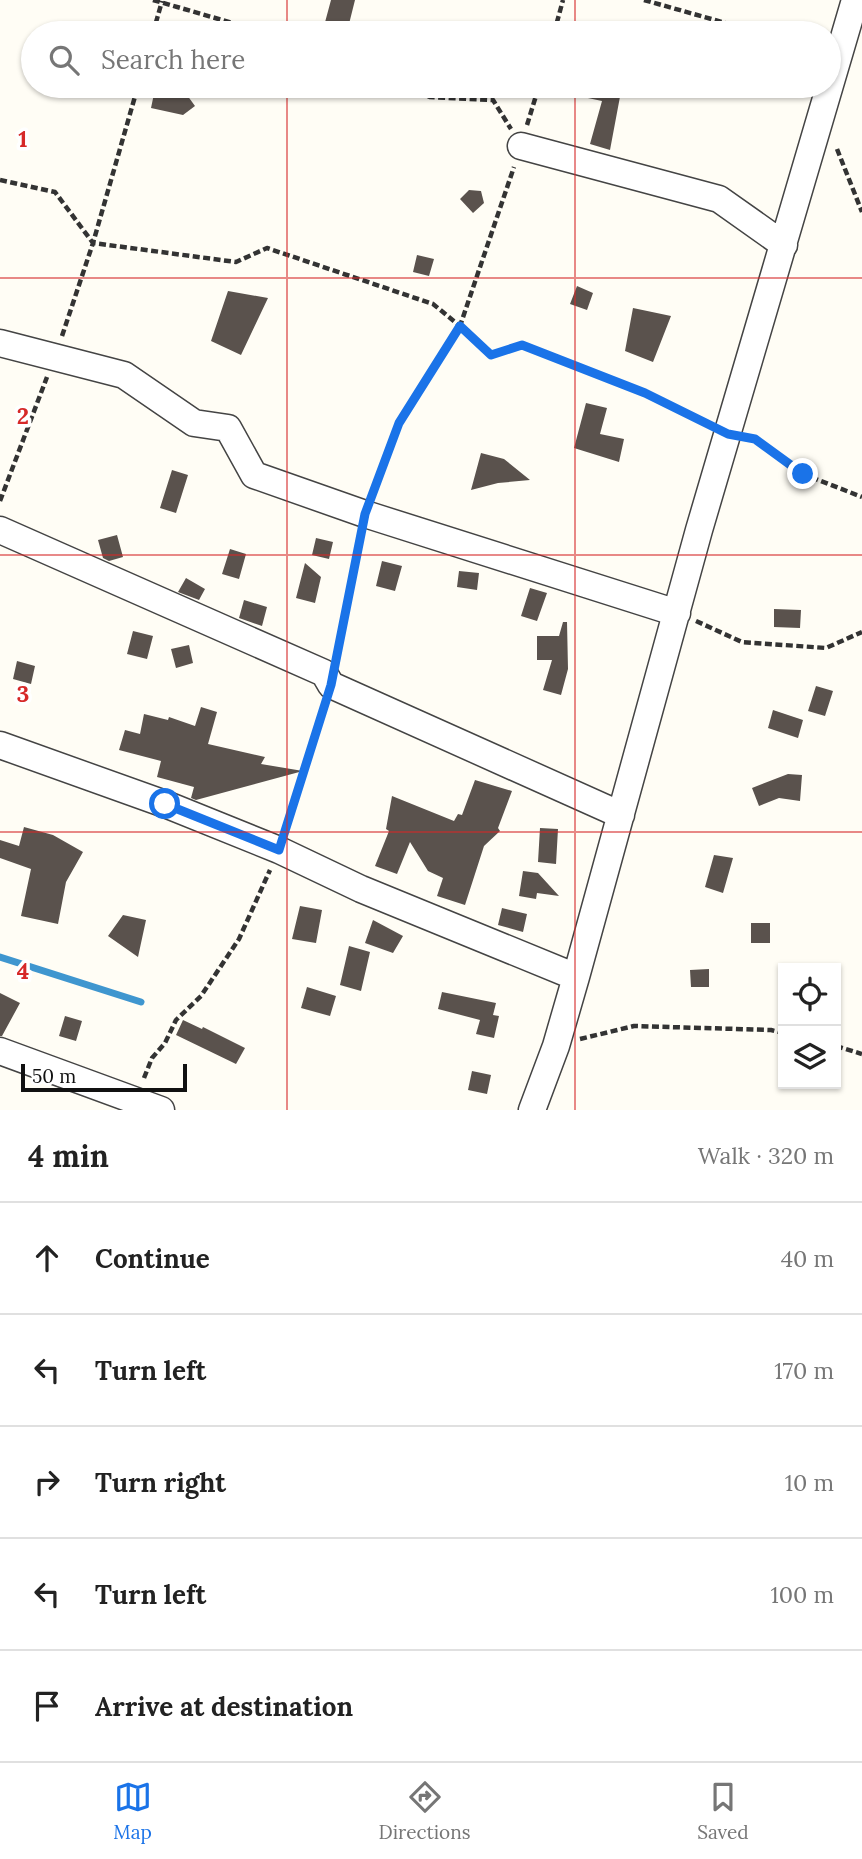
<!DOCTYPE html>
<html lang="en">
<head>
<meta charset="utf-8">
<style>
  :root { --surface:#fff; --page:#f6f6f6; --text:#222; --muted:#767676; --line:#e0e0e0; --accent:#1a73e8 }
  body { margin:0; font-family:Lora,serif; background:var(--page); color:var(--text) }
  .controls { position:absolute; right:21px; bottom:21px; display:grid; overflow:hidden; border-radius:0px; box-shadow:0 2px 5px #0004 }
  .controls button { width:63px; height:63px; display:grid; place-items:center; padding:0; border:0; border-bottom:2px solid var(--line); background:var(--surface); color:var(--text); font:35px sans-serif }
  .scale { position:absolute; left:21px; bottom:18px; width:166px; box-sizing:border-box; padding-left:7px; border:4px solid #111; border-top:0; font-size:19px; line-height:24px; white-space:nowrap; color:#111; -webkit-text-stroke:5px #fff; paint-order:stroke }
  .stop { position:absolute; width:21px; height:21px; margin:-16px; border:5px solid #1a73e8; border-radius:50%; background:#fff }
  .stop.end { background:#1a73e8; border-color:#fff; box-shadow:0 2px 7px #0008 }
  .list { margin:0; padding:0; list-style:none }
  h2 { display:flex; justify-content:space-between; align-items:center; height:91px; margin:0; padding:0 28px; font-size:30px }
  h2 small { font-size:23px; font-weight:400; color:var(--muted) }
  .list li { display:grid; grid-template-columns:46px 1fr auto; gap:21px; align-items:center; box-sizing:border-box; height:112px; padding:0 28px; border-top:2px solid var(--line) }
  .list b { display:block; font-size:26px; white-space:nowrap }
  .list em { font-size:23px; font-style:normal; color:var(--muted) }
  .icon { flex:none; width:38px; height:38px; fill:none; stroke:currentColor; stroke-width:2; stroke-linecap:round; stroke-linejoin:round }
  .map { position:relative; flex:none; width:862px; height:1110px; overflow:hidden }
  .search { position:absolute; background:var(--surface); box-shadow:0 2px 5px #0004; left:21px; right:21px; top:21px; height:77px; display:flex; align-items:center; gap:18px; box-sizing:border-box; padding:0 24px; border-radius:38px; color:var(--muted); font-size:26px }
  .sheet { height:651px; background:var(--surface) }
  nav { display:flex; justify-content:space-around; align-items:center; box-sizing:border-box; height:98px; border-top:2px solid var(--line); background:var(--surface); font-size:19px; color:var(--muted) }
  nav a { display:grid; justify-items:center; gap:4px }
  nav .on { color:var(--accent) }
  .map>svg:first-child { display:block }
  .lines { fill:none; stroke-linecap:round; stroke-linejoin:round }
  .stream { stroke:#3f96cf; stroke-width:7 }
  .building { fill:#5a524d }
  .minor-casing { stroke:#444; stroke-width:29 }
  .path { stroke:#333; stroke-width:4.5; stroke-dasharray:7 3.5; stroke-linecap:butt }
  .minor { stroke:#fff; stroke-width:26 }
  .route { stroke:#1a73e8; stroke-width:9 }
  .grid { fill:none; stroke:#d62828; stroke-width:2; stroke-opacity:0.55 }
  .grid-label { font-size:23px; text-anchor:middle; font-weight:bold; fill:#d62828; stroke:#fff; stroke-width:7; stroke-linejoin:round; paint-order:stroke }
</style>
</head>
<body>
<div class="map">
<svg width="862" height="1110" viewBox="0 0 862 1110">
  <rect width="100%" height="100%" fill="#fffdf5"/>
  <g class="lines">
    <path class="stream" d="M0 957 141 1002"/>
  </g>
  <path class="building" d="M331 0H355L347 32 324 26Z
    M570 86H622L610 150 590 144 602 101 569 94Z
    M155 89 187 95 195 106 183 115 151 108Z
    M469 190 481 191 484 203 473 213 460 199Z
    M417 255 434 259 429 276 413 272Z
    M577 286 593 293 587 310 570 304Z
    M228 291 268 298 241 355 211 341Z
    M633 308 671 316 653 362 625 351Z
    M586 403 607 408 600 434 624 439 619 462 574 448Z
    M481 453 504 459 530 480 498 483 471 490Z
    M172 470 188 475 176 513 160 508Z
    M117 535 123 557 109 561 103 558 98 540Z
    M316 538 333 542 329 559 312 555Z
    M230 549 246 554 239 579 222 574Z
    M382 561 402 566 395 591 376 586Z
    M305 563 321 577 315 603 296 598Z
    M459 571 479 573 477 590 457 587Z
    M186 578 205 589 199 600 178 592Z
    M530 588 547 593 537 621 521 616Z
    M244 600 267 607 262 626 239 618Z
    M774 609 801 610 800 628 774 627Z
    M563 622H567L568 669 561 695 543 690 552 660H537V636H559Z
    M133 631 153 636 147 659 127 654Z
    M189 645 193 663 176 668 171 649Z
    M17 661 35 666 31 684 13 679Z
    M816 686 833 691 825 716 808 711Z
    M201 707 217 712 208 744 265 757 261 764 303 771 196 800 191 798 194 787 157 777 161 761 119 750 125 730 140 734 144 714 168 720 169 717 195 726Z
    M773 710 803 720 798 738 768 728Z
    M788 774 802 775 800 801 779 798 759 806 752 788Z
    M475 780 512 791 498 828 500 831 484 846 465 905 437 896 443 878 428 871 410 842 397 874 375 866 389 831 386 829 392 796 454 821 458 814 462 815Z
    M24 827 53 835 83 852 66 882 58 924 21 916 31 869 0 858V840L19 846Z
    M540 828 558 829 556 864 538 862Z
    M714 855 733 858 723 893 705 887Z
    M523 871 538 873 559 896 537 893 536 899 519 896Z
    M300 906 322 910 316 943 292 939Z
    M502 908 527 914 523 932 498 925Z
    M123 915 146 920 138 957 108 936Z
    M373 920 403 936 393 953 365 943Z
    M751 923H770V943H751Z
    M349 946 370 952 361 991 340 985Z
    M709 969V987H691L690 970Z
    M307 987 336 996 330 1016 301 1008Z
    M442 992 496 1003 493 1015 499 1016 494 1038 476 1034 480 1020 438 1009Z
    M0 993 20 1003 2 1036H0Z
    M65 1016 82 1021 76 1041 59 1036Z
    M183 1020 202 1029 203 1027 245 1048 236 1064 176 1035Z
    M472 1071 491 1075 487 1094 468 1090Z"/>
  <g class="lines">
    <defs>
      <path id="minor" d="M521 146 719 199 784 245
        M0 343 124 375 194 423 228 428 254 475 365 514 677 613
        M0 530 324 673 331 685 621 815
        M0 745 165 804 279 850 361 889 576 977
        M0 1051 161 1110
        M532 1110 556 1046 576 977 699 530 855 0"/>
    </defs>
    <use href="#minor" class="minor-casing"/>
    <path class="path" d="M153 0 267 33
      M644 0 761 33
      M153 33 162 1
      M554 33 563 0
      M398 86 430 97 493 100 511 129
      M527 125 539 86
      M837 149 862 212
      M0 180 55 192 93 243 236 262 267 248 433 304 460 326 491 355 522 345 645 393 708 425
      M62 336 93 243 138 86
      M750 438 755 439 803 474 862 497
      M373 494 399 423 460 326 514 167
      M0 501 47 377
      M696 621 742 642 826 648 862 632
      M337 655 361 536
      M286 829 324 707
      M580 1039 634 1026 771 1030 783 1033
      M836 1046 862 1054
      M144 1078 152 1058 165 1043 176 1020 201 996 239 939 270 870"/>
    <use href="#minor" class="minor"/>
  </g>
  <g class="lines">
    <path class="route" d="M165 804 279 850 331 685 365 514 399 423 460 326 491 355 522 345 645 393 728 434 755 439 803 474"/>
  </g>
  <path class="grid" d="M287 0V33M575 0V33M287 86V1110M575 86V1110M0 278H862M0 555H862M0 832H862"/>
  <g class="grid-label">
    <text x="23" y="147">1</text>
    <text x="23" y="424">2</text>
    <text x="23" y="702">3</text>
    <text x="23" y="979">4</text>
  </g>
</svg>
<div class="controls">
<button><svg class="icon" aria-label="locate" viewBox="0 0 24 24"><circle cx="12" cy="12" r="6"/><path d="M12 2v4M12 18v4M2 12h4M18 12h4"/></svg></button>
<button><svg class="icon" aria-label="layers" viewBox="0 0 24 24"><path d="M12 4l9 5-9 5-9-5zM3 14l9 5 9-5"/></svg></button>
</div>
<div class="scale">50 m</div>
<div class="stop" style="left:165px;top:804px"></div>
<div class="stop end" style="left:803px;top:474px"></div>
<div class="search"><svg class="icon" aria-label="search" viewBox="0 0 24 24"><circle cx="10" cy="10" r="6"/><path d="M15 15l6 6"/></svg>Search here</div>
</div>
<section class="sheet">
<h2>4 min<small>Walk · 320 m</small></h2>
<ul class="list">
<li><svg class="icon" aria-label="ahead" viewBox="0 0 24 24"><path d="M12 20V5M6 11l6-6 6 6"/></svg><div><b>Continue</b></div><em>40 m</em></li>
<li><svg class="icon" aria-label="left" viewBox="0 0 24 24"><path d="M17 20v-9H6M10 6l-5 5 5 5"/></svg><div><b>Turn left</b></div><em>170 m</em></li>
<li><svg class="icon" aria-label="right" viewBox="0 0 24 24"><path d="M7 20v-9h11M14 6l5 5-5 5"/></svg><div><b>Turn right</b></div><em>10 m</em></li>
<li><svg class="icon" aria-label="left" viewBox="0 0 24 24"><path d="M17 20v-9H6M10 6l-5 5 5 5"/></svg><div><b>Turn left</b></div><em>100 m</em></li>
<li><svg class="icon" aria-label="arrive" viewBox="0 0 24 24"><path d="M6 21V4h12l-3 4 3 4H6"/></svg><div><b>Arrive at destination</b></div></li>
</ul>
</section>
<nav>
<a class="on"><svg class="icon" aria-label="map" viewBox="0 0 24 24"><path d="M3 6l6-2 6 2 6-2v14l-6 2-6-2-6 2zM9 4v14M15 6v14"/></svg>Map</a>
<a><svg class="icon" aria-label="directions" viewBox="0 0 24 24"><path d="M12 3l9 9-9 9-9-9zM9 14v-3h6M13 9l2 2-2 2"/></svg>Directions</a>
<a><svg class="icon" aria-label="saved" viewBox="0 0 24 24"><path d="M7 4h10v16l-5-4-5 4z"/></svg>Saved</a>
</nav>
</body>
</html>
